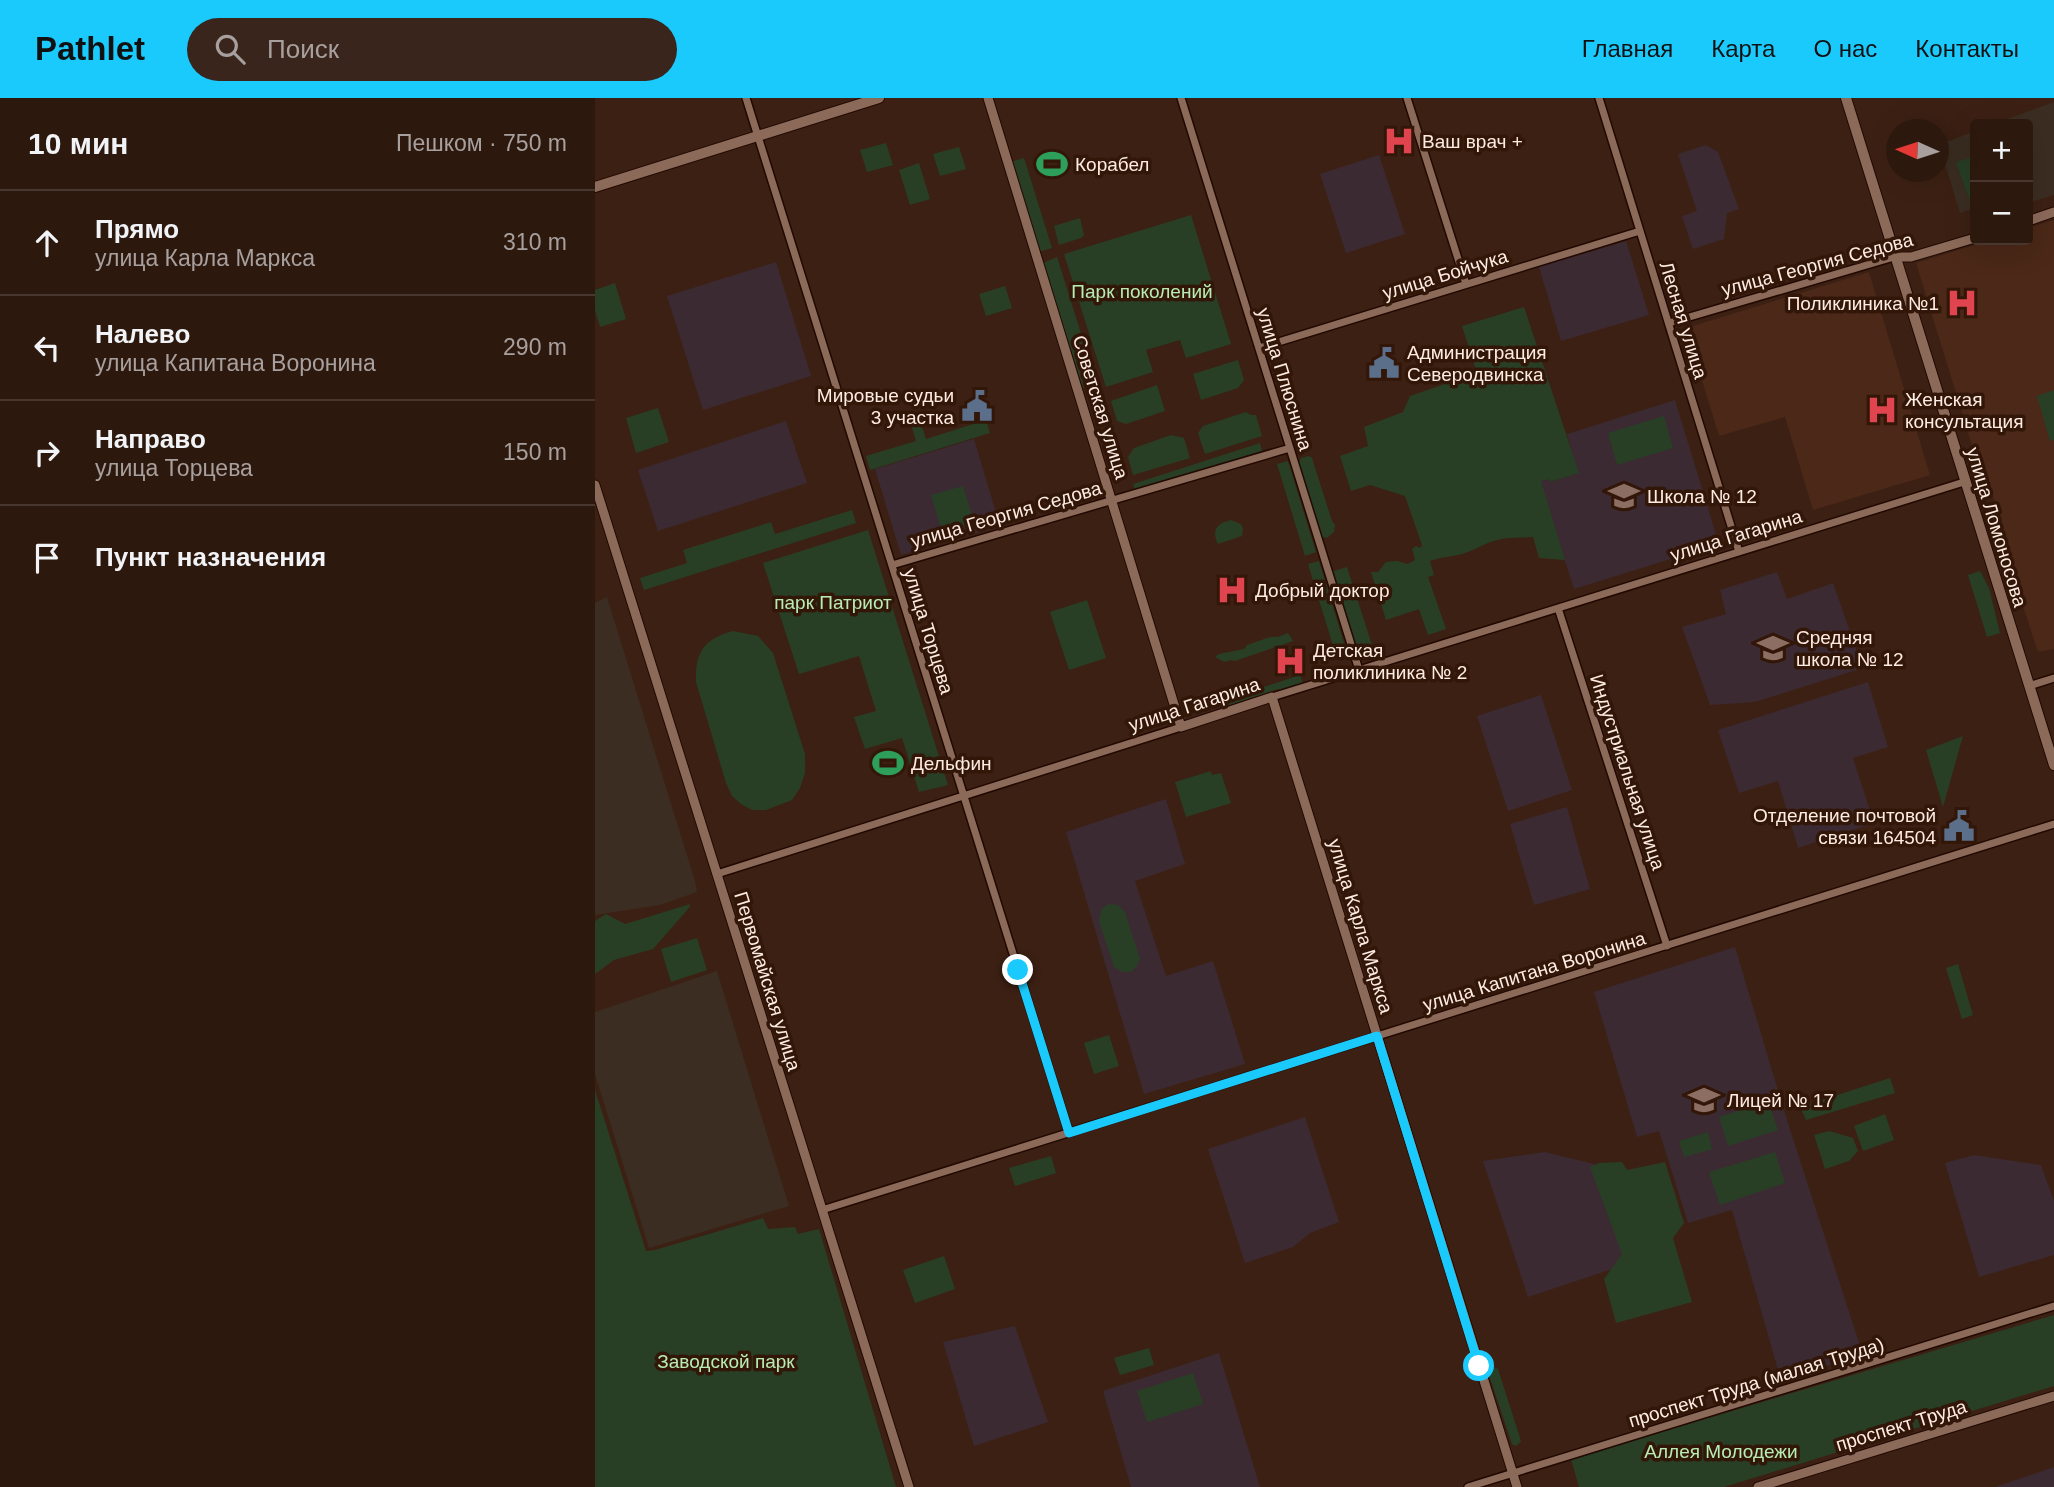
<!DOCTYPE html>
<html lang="ru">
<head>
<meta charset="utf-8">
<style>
  :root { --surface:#2d180e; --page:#39251c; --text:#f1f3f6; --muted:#a7a09e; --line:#48372e; --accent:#1bcafc }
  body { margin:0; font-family:Helvetica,sans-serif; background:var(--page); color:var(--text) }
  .controls { position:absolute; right:21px; top:21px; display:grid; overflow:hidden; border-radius:7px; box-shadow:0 7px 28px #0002 }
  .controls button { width:63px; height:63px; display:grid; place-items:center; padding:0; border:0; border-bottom:2px solid var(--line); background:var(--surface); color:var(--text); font:35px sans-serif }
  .compass { position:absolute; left:1291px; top:21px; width:63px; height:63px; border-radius:50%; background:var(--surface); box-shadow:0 7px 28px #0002; rotate:273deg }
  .stop { position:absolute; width:21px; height:21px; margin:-16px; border:5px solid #1bcafc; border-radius:50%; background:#fff }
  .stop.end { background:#1bcafc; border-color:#fff; box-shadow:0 2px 7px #0008 }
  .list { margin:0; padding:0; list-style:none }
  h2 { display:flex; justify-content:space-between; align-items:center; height:91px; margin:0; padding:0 28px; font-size:30px }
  h2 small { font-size:23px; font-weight:400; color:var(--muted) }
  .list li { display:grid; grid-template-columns:46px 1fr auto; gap:21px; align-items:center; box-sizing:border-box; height:105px; padding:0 28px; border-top:2px solid var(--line) }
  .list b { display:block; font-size:26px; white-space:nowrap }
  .list p { margin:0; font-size:23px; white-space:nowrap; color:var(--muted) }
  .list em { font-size:23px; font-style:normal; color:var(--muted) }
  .icon { flex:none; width:38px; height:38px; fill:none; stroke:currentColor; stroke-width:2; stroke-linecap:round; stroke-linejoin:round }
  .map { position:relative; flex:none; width:1459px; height:1389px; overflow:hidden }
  header { display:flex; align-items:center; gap:42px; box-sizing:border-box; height:98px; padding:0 35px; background:var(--accent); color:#111 }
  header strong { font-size:33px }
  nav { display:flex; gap:38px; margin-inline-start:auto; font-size:24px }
  .search { width:490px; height:63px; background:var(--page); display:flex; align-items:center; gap:18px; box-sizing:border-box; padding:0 24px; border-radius:38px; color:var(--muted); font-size:26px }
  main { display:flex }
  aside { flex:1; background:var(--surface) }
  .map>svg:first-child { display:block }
  .built { fill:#4b2817 }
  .industrial { fill:#3b2d21 }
  .education { fill:#3c2a32 }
  .green { fill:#283f26 }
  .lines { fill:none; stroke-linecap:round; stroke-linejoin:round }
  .minor-casing { stroke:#220900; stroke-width:10 }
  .tertiary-casing { stroke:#220900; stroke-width:11 }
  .secondary-casing { stroke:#220900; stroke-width:12 }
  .minor { stroke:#8c6a5a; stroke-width:7 }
  .tertiary { stroke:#8c6a5a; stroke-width:9 }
  .secondary { stroke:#8c6a5a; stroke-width:10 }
  .route { stroke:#1bcafc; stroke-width:9 }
  .labels { text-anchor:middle; stroke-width:7; stroke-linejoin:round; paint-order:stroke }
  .poi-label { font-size:19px; fill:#feebe2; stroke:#321709; text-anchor:start }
  .street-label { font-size:19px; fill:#feebe2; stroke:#321709 }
  .park-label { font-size:19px; fill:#b7edb2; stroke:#321709 }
</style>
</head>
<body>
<header>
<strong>Pathlet</strong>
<div class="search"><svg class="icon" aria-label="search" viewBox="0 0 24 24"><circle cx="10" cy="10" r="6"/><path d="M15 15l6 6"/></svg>Поиск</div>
<nav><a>Главная</a><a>Карта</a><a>О нас</a><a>Контакты</a></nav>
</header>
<main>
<aside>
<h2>10 мин<small>Пешком · 750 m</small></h2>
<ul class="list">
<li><svg class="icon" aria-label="ahead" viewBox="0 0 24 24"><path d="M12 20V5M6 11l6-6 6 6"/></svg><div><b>Прямо</b><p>улица Карла Маркса</p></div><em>310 m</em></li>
<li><svg class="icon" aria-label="left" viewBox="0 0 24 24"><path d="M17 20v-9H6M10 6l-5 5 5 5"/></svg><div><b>Налево</b><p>улица Капитана Воронина</p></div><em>290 m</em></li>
<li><svg class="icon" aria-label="right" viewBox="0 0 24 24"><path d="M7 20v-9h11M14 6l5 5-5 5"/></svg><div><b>Направо</b><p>улица Торцева</p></div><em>150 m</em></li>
<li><svg class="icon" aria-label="arrive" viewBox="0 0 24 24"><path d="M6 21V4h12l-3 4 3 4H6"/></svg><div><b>Пункт назначения</b></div></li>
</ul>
</aside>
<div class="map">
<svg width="1459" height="1389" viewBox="0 0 1459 1389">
  <rect width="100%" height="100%" fill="#3c2013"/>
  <path class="built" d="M1459 122V551L1443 554 1400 422 1405 420 1382 346 1377 347 1321 165 1396 142H1433V130Z
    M1274 174 1335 377 1218 412 1190 319 1124 338 1091 230Z"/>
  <path class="industrial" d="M1459 4V97L1433 105V26H1399Z
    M1380 33V110L1365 115 1344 47Z
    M12 499 100 783 102 794 65 807 0 817V505Z
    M122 873 194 1108 54 1150 0 976V914Z"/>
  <path class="education" d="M1111 47 1123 54 1144 111 1132 115 1129 141 1098 151 1087 118 1102 113 1083 56Z
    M784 57 810 136 751 155 725 76Z
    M1031 143 1054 217 966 243 944 169Z
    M181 164 216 278 108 312 72 198Z
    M1080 302 1124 446 979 491 945 383 954 380 955 384 983 375 972 336Z
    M191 323 212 385 63 433 43 372Z
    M379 341 405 428 306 457 280 371Z
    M1182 474 1192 501 1238 485 1268 570 1160 604 1115 607 1087 529 1131 516 1125 492Z
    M1273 584 1293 649 1258 660 1279 725 1203 750 1183 683 1144 695 1123 632Z
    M946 597 977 692 913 713 882 618Z
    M571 701 590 766 540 783 571 878 618 863 650 966 549 996 471 734Z
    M972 709 995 791 939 807 915 726Z
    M1140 849 1191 1019 1268 1257 1186 1282 1137 1112 1093 1125 1064 1033 1042 1039 999 894Z
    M710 1019 744 1124 715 1135 698 1149 650 1165 613 1051Z
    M950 1054 999 1066 1031 1159 1020 1170 933 1199 888 1063Z
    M1379 1057 1446 1067 1459 1103V1157L1384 1179 1350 1065Z
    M420 1228 453 1324 379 1348 348 1244Z
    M624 1255 665 1389H536L508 1293Z
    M1459 1369V1389H1400Z"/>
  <path class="green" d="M291 45 298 67 272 74 265 52Z
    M364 49 371 71 345 78 338 56Z
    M1378 59 1380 66V104L1376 106 1361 64Z
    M429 60 457 150 444 154 416 64Z
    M324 65 335 101 315 107 304 72Z
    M596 117 636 246 591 260 585 242 551 252 558 274 511 289 469 156Z
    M485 120 489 137 486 140 464 147 459 128Z
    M462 159 502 286 488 290 448 165Z
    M20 185 31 221 5 229 0 212V192Z
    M410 188 417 210 391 218 384 196Z
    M929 209 984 375 955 384 954 381 946 383 970 462 944 460 938 439C924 440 907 439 893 445 884 449 877 453 867 456 855 459 846 459 835 463L839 477 833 479 851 531 833 537 824 511 791 522 776 474H783L791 464 802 463 813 466 820 462 817 451 821 448 825 450 827 447 810 398 775 387 756 393 745 358 773 348 769 329 808 314 815 298 882 275 867 228Z
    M643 262 649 282 643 290 606 302 598 276Z
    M562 287 570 313 531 326 522 323 516 303Z
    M1459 292V342L1455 343 1442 298Z
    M63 310 74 344 41 355 31 320Z
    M651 314 656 317H661L667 338 610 356 603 335 608 328Z
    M1069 318 1078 350 1022 367 1013 335Z
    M391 322 395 335 275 372 271 358 321 343 316 326 325 323 331 341Z
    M576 337 589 340 595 360 538 377 533 359 539 350Z
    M665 345 667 353 540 393 538 386Z
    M714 358 717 360 737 423 740 427 739 434 732 440 725 438 703 367 706 360Z
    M693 363 721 454 710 458 682 366Z
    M368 388 379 424 347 434 336 397Z
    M257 412 261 425 49 492 45 480 92 465 88 452 176 424 180 436Z
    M636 422 646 426 648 431 647 438 623 446C616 432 622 425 636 422Z
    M273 432 353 687 324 694 307 640 270 651 259 619 281 613 264 558 204 576 168 465Z
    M724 463 752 555 719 565 717 558 739 551 713 466Z
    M752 469 777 547 761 552 736 474Z
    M1385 473 1394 490 1405 535 1392 539 1373 477Z
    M492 502 511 560 474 572 455 514Z
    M138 533 163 538 178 555 210 656V675L205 690 197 702 171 712H157L146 706 137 698 131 685 101 584C100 554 109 541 138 533Z
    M693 535 698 543 640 563 636 562 629 564 620 559 624 556 649 551 652 547 675 539H683Z
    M705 577 708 586 688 593 683 591 625 610 623 604Z
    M1368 638 1348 709 1331 652Z
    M616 673 617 677 626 675 636 705 591 719 580 684Z
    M95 806 94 810 58 851 19 862 0 876V823L11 816 30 826Z
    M513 806 523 807 530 814 545 861 542 868 536 874H527L519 869 504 823 506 812Z
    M102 840 112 872 76 884 66 851Z
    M1363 866 1378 917 1367 921 1351 870Z
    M514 937 524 968 499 976 489 945Z
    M1295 980 1300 995 1211 1022 1205 1009Z
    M0 992 51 1153 60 1152 168 1120 173 1131 200 1129 203 1136 224 1131 301 1389H0Z
    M1173 1003 1183 1032 1133 1048 1124 1019Z
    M1290 1016 1299 1042 1268 1053 1259 1028Z
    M1234 1033 1258 1040 1263 1053 1254 1063 1230 1071 1219 1037Z
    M1113 1034 1117 1051 1089 1059 1084 1043Z
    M1180 1054 1190 1085 1125 1107 1114 1074Z
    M456 1058 461 1075 420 1088 414 1070Z
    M1027 1064 1032 1072 1070 1064 1089 1125 1078 1140 1097 1204 1021 1225 1009 1181 1027 1156 995 1069 1004 1065Z
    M349 1158 360 1191 320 1205 308 1172Z
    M1459 1217V1288L1129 1389H984L976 1361Z
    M554 1250 559 1267 525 1277 519 1260Z
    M899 1269 903 1271 926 1343 921 1348 917 1346 893 1274 894 1270Z
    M598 1275 608 1306 552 1324 542 1293Z"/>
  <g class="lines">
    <defs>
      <path id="minor" d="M151 0 474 1035
        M586 0 764 572
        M812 0 871 186
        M1004 0 1144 454
        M1074 225 1299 159
        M664 250 1045 133
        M297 467 695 350
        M963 510 1072 848
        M1434 588 1459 580
        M677 599 1369 384
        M122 776 586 629
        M227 1112 1459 726
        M873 1389 1459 1208"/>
      <path id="tertiary" d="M393 0 586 629 677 599 922 1389
        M1433 123 1459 114
        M1299 159H1316L1380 140
        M0 387 314 1389
        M1163 1389 1459 1298"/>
      <path id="secondary" d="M1251 0 1459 667
        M0 89 284 0"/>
    </defs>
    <use href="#minor" class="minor-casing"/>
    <use href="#tertiary" class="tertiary-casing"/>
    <use href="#secondary" class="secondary-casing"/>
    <use href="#minor" class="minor"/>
    <use href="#tertiary" class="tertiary"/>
    <use href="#secondary" class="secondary"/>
  </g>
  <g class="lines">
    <path class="route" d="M423 872 474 1035 782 938 884 1268"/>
  </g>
  <defs>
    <symbol id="hospital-bare" viewBox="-9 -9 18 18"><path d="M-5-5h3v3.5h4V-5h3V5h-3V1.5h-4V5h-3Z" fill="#e0444e" stroke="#321709" stroke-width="2.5" paint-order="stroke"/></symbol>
    <symbol id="stadium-bare" viewBox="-9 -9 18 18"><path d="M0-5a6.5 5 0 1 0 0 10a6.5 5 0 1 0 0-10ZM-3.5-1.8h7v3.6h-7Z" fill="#2e9e5b" stroke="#321709" stroke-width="2.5" paint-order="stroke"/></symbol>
    <symbol id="civic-bare" viewBox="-9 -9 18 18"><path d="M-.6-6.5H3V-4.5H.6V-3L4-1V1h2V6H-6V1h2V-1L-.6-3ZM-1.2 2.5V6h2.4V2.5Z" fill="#5c6f8a" stroke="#321709" stroke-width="2.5" paint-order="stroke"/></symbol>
    <symbol id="school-bare" viewBox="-9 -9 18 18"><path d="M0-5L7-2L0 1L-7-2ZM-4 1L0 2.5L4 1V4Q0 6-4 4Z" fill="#8d6e63" stroke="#321709" stroke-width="2.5" paint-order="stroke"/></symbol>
  </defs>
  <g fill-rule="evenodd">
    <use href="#hospital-bare" x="782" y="21" width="44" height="44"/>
    <use href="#stadium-bare" x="435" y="44" width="44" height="44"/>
    <use href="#hospital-bare" x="1345" y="183" width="44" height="44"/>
    <use href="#civic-bare" x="767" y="243" width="44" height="44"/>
    <use href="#civic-bare" x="360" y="286" width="44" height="44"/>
    <use href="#hospital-bare" x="1265" y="290" width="44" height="44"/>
    <use href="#school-bare" x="1007" y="376" width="44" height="44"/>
    <use href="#hospital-bare" x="615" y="470" width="44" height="44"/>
    <use href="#school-bare" x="1156" y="528" width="44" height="44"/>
    <use href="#hospital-bare" x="673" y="541" width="44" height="44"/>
    <use href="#stadium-bare" x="271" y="643" width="44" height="44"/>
    <use href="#civic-bare" x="1342" y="706" width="44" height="44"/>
    <use href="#school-bare" x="1087" y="980" width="44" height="44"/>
  </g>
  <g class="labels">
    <g class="poi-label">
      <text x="827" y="50">Ваш врач +</text>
      <text x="480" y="73">Корабел</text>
      <text x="1344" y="212" text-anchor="end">Поликлиника №1</text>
      <text x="812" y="261">Администрация<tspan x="812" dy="22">Северодвинска</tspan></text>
      <text x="359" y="304" text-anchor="end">Мировые судьи<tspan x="359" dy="22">3 участка</tspan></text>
      <text x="1310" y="308">Женская<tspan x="1310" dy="22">консультация</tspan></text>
      <text x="1052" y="405">Школа № 12</text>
      <text x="660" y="499">Добрый доктор</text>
      <text x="1201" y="546">Средняя<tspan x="1201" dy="22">школа № 12</tspan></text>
      <text x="718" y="559">Детская<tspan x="718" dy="22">поликлиника № 2</tspan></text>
      <text x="316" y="672">Дельфин</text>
      <text x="1341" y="724" text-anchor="end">Отделение почтовой<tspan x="1341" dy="22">связи 164504</tspan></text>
      <text x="1132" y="1009">Лицей № 17</text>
    </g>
    <g class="street-label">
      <text transform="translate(1222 166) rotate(-15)" y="7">улица Георгия Седова</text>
      <text transform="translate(850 176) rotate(-17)" y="7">улица Бойчука</text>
      <text transform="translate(1089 222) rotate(73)" y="7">Лесная улица</text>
      <text transform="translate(690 281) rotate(73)" y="7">улица Плюснина</text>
      <text transform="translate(506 309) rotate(73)" y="7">Советская улица</text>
      <text transform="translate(411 416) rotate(-16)" y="7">улица Георгия Седова</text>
      <text transform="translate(1402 429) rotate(73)" y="7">улица Ломоносова</text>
      <text transform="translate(1141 437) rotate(-17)" y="7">улица Гагарина</text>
      <text transform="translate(334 533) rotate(73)" y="7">улица Торцева</text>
      <text transform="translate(599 606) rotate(-18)" y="7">улица Гагарина</text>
      <text transform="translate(1033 674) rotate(72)" y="7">Индустриальная улица</text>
      <text transform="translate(766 828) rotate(73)" y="7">улица Карла Маркса</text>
      <text transform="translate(939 873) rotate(-17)" y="7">улица Капитана Воронина</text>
      <text transform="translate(173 883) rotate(73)" y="7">Первомайская улица</text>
      <text transform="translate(1161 1284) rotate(-17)" y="7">проспект Труда (малая Труда)</text>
      <text transform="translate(1306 1327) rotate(-17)" y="7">проспект Труда</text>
    </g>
    <g class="park-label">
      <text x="547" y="200">Парк поколений</text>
      <text x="238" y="511">парк Патриот</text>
      <text x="131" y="1270">Заводской парк</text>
      <text x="1126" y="1360">Аллея Молодежи</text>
    </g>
  </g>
</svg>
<div class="controls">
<button>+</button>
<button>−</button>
</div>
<svg class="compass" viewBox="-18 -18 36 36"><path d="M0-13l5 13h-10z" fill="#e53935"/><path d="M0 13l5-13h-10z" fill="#a7a09e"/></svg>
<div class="stop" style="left:884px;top:1268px"></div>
<div class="stop end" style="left:423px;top:872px"></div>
</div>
</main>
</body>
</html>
